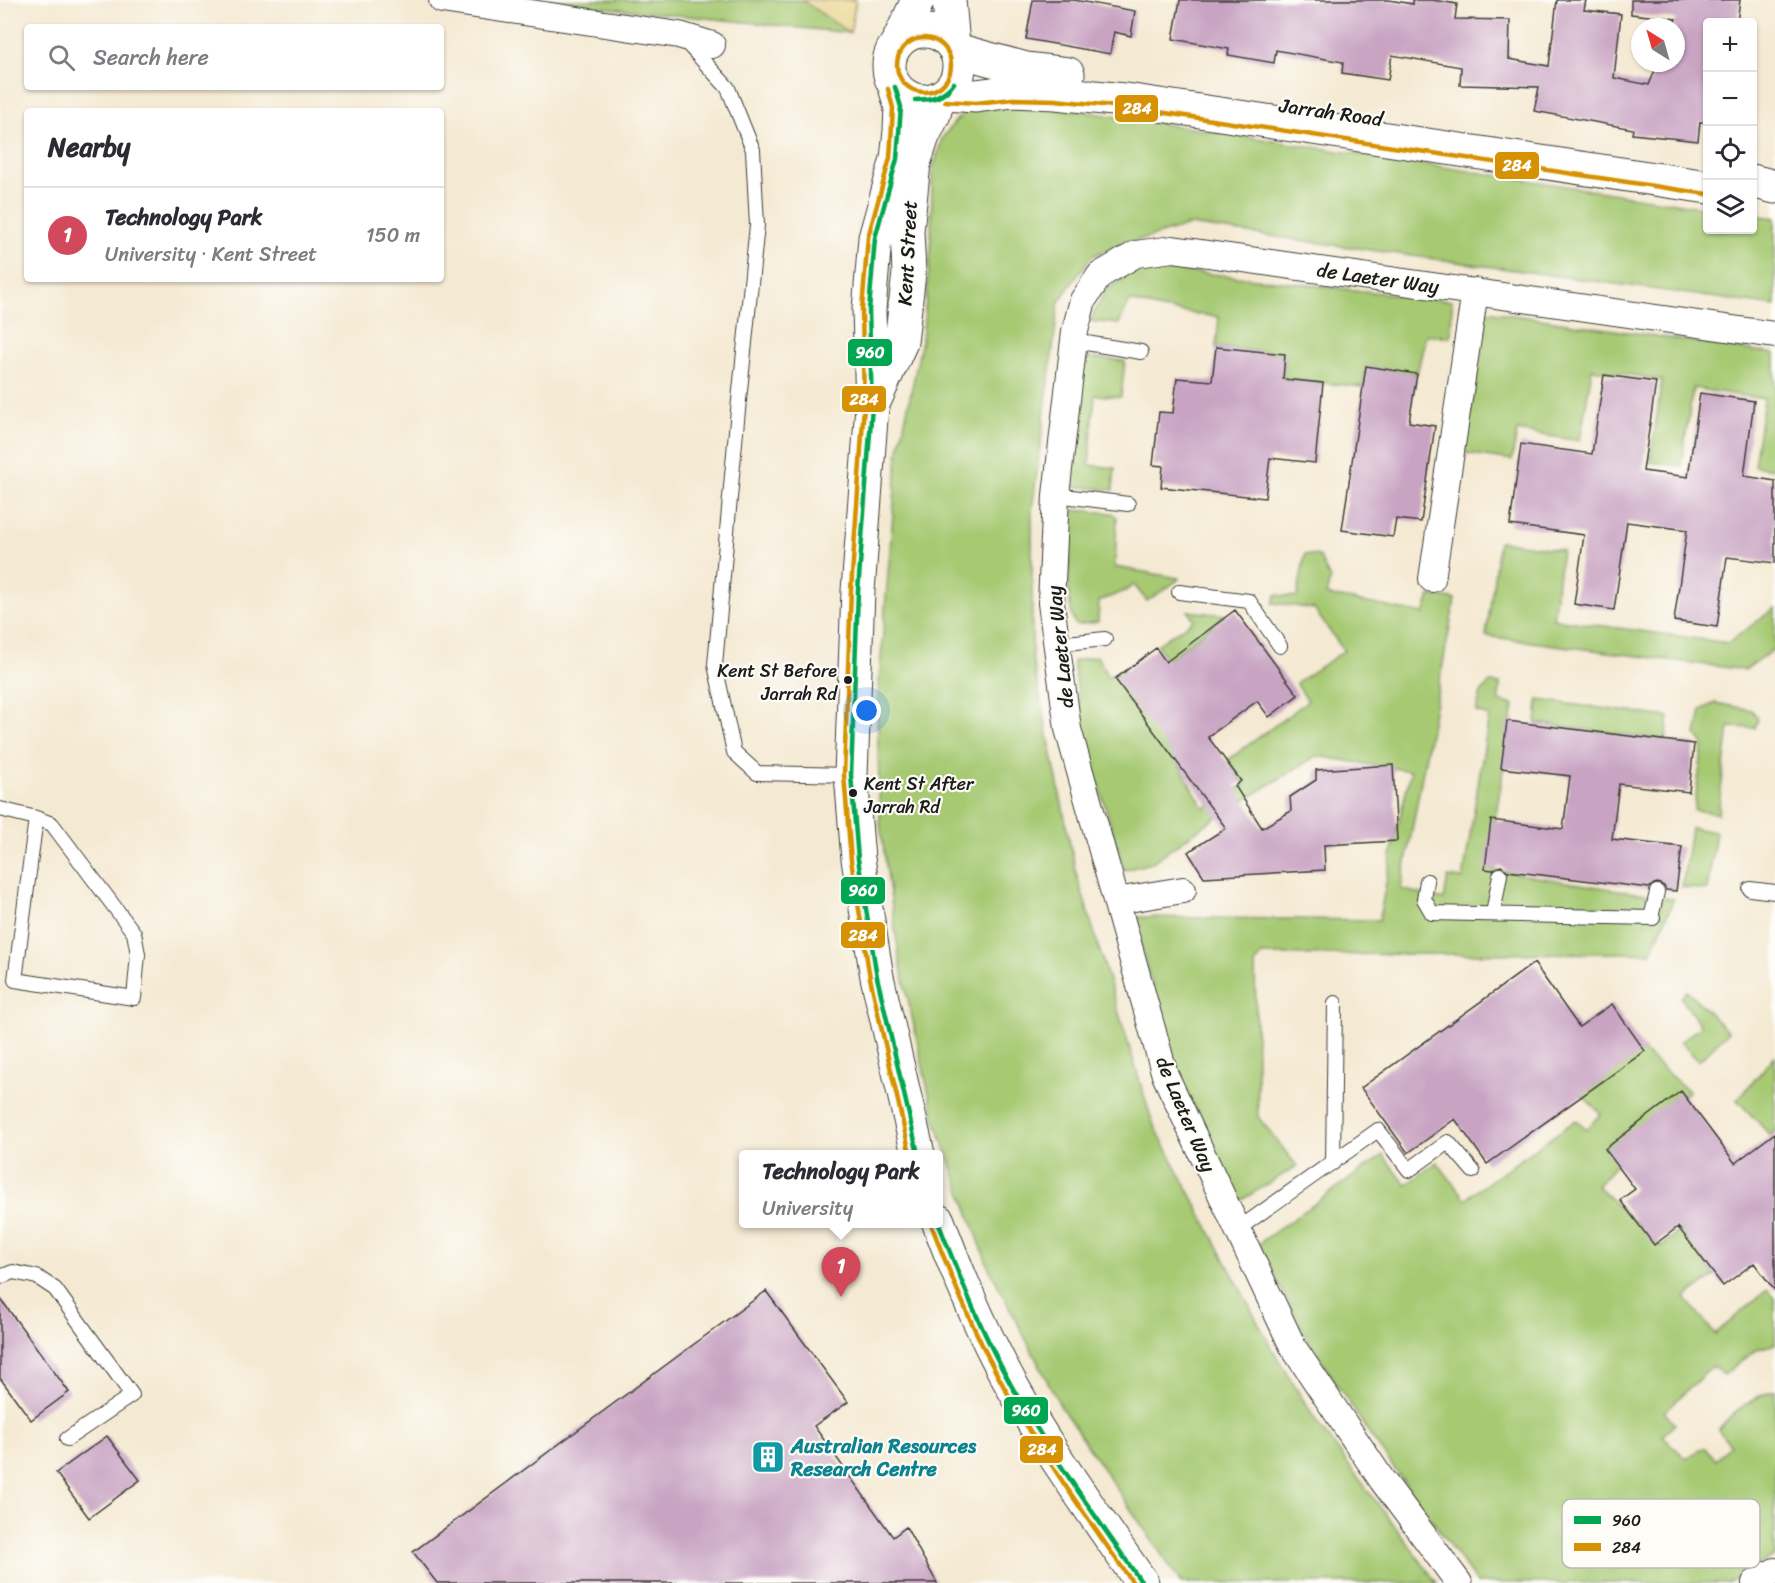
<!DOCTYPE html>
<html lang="en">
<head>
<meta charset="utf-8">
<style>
  :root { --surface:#fff; --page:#f2f2f3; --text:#2b2b33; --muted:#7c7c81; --line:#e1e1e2; --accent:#d1495b }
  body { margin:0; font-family:Sriracha,sans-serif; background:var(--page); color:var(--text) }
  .controls { position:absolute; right:18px; top:18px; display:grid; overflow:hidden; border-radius:6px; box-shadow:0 2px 4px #0004 }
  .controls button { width:54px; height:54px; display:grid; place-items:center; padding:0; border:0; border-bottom:2px solid var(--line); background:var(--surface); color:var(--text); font:30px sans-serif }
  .compass { position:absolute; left:1631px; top:18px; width:54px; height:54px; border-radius:50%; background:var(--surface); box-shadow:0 2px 4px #0004; rotate:323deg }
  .you { position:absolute; left:867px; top:711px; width:21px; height:21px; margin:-15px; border:4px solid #fff; border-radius:50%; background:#1a73e8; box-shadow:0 0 0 9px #1a73e833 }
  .badge { display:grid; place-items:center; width:39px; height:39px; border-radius:50%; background:var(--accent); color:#fff; font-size:20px; font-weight:700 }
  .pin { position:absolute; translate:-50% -50px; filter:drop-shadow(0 2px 3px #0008) }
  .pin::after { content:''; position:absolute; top:32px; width:21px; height:18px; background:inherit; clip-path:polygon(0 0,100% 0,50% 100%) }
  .popup { position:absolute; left:739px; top:1150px; width:204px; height:78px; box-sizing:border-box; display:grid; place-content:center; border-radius:6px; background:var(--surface); filter:drop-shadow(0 2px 4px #0005); font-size:20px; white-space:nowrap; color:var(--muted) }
  .popup b { font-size:22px; color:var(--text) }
  .popup::after { content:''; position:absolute; left:50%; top:100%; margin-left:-12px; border:12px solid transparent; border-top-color:var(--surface) }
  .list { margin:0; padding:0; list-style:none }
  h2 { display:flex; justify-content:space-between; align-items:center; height:78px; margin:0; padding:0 24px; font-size:26px }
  h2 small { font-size:20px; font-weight:400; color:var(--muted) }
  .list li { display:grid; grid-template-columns:39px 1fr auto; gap:18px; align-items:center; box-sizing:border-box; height:96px; padding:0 24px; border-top:2px solid var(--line) }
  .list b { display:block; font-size:22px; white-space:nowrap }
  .list p { margin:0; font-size:20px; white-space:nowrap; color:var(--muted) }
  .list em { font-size:20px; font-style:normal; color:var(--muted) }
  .icon { flex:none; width:33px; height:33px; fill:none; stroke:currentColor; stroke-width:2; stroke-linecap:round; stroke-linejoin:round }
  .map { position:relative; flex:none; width:1775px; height:1583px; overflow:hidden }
  .search { position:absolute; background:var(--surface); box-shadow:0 2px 4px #0004; left:24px; top:24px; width:420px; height:66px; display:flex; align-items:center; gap:15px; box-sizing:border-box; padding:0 21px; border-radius:6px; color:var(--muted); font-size:22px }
  .panel { position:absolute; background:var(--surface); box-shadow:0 2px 4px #0004; left:24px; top:108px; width:420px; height:174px; border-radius:6px }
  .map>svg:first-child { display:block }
  .green { fill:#a6c972; stroke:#617247; stroke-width:1.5 }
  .sand { fill:#eeda9e; stroke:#857b5d; stroke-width:1.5 }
  .building { fill:#c8a3c2 }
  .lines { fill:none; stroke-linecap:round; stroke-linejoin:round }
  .service-casing { stroke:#3c3b37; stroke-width:16 }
  .minor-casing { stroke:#3c3b37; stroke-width:28 }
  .tertiary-casing { stroke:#3c3b37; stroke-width:35 }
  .primary-casing { stroke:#3c3b37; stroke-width:35 }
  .service { stroke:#fff; stroke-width:14 }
  .minor { stroke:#fff; stroke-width:26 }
  .tertiary { stroke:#fff; stroke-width:33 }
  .primary { stroke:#fff; stroke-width:33 }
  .bus-1-casing { stroke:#fdfcf7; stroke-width:9 }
  .bus-2-casing { stroke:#fdfcf7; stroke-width:9 }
  .bus-1 { stroke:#00a651; stroke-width:4.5 }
  .bus-2 { stroke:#d69104; stroke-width:4.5 }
  .bus-dot { fill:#1c1c1c; stroke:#fdfcf7; stroke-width:2 }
  .labels { text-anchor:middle; stroke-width:4.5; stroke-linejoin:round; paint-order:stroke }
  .bus-label { font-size:18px; fill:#1c1c1c; stroke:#fdfcf7; text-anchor:end }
  .street-label { font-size:20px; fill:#1c1c1c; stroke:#fdfcf7 }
  .culture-label { font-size:20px; font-weight:bold; fill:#0d838f; stroke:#fdfcf7; text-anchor:start }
  .key { fill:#fdfcf7; stroke:#bab9b5; stroke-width:1.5 }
  .key-label { font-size:16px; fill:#1c1c1c }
  .line-badge { stroke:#fdfcf7; stroke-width:2 }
  .badge-label { font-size:16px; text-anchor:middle; font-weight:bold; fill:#fff }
</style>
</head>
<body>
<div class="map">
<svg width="1775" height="1583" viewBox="0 0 1775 1583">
  <rect width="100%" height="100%" fill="#fdfcf7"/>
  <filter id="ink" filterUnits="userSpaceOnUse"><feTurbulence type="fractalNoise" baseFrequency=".0167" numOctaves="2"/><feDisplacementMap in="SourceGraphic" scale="12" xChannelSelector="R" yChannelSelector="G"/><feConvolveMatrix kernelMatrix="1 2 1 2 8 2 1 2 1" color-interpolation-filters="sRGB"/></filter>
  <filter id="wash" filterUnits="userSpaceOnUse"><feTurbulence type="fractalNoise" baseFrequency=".008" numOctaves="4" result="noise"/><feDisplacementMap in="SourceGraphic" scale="24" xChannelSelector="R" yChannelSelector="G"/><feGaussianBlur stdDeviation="1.35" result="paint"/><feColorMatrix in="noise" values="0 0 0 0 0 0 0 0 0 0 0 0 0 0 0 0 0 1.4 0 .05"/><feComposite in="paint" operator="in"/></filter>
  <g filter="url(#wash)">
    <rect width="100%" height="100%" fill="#f4e9d2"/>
    <path class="green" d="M531 0H802L850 33Z
      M990 97 1707 208 1708 230H1752L1753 215 1775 218V306L1190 225 1106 250 1092 256 1059 301 1032 510V657L1076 873 1152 1121 1273 1351 1318 1424 1437 1583H1181L1061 1407 988 1266 934 1117 900 963 880 824 877 705 898 454 922 340 931 248 932 172 942 138 958 118Z
      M1141 266 1452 301 1451 337 1426 335 1417 374 1366 367 1363 387 1283 379 1285 354 1216 347 1219 317 1161 309 1130 301 1119 324 1090 321 1105 291Z
      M1486 311 1775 354V469L1754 466 1764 399 1693 388 1681 466 1650 462 1662 380 1592 369 1580 441 1517 431 1512 460 1464 453Z
      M1083 357 1125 361 1121 397 1095 395 1089 465 1115 468 1113 490 1070 486Z
      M1072 510 1112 513 1117 517 1115 567 1179 578 1177 581 1147 601 1134 585 1125 591 1099 601 1098 622 1076 625C1063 606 1071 535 1072 510Z
      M1499 541 1562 550 1553 619 1728 643 1775 608V648L1745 670 1486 636Z
      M1305 554 1319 556 1330 579 1326 595 1424 614 1430 596 1455 599 1401 889 1444 900 1448 877 1463 879 1489 716 1476 712 1481 693 1489 683 1500 684 1499 701 1514 705 1487 869 1674 899 1651 953 1262 955 1255 964 1258 1117 1297 1166 1237 1203 1179 1081 1133 917 1379 920 1394 841 1411 771 1316 756 1211 821 1151 863 1124 870 1084 736 1073 661 1097 656 1108 677 1123 669 1204 808 1244 785 1228 760 1308 701 1296 683 1344 651 1314 609 1273 603 1276 595 1297 597Z
      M1188 611 1225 615 1168 661 1157 645 1194 620Z
      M1538 700 1669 717 1666 740 1536 723Z
      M1715 703 1752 710 1758 719 1755 728 1729 727 1718 814 1694 810 1703 744 1696 734 1701 710Z
      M1691 828 1716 832 1707 890 1682 887Z
      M1687 990 1728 1032 1699 1061 1680 1042 1701 1026 1681 998Z
      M1643 1051 1688 1091 1634 1144 1597 1186 1662 1247 1680 1229 1715 1276 1685 1298 1715 1334 1767 1290 1775 1297V1344L1756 1350 1724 1375 1713 1366 1664 1412 1675 1424 1662 1436 1687 1459 1699 1449 1705 1448 1716 1459 1731 1445 1718 1430C1731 1413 1755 1396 1775 1390V1556L1728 1583H1477L1373 1439 1309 1342 1258 1244 1383 1155 1406 1185 1437 1162 1465 1199 1576 1120 1587 1129 1601 1113 1580 1094Z
      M1775 1056V1132L1770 1135 1737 1100Z"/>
    <path class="sand" d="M802 0H856L850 33Z"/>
    <g id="blocks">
      <path class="building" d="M1033 0H1074L1135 11 1131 36 1114 32 1110 54 1026 39Z
        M1180 0H1389L1413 4V0H1432L1457 4 1455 19 1510 20 1509 59 1549 66 1557 0H1586L1584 10 1621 14 1614 78 1649 85 1658 63H1676V27H1672L1676 19 1631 14V0H1740L1737 22H1707V122H1700L1698 141 1632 134 1633 129 1534 111 1539 87 1460 85 1461 67 1392 55 1388 80 1342 73 1343 62 1276 50 1274 63 1228 55 1229 49 1173 39Z
        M1216 347 1285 354 1283 379 1323 383 1315 463 1270 458 1265 498 1161 487 1163 466 1153 465 1159 412 1173 413 1177 378 1212 381Z
        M1366 366 1417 374 1409 422 1435 426 1421 522 1396 519 1393 537 1342 530Z
        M1604 375 1656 382 1643 471 1688 477 1700 393 1754 401 1744 476 1775 481V563L1727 557 1717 627 1674 621 1687 530 1627 522 1614 610 1574 604 1584 535 1510 525 1521 444 1592 454Z
        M1235 610 1298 695 1269 717 1257 701 1208 737 1241 781 1235 786 1262 828 1291 811 1290 797 1316 780V770L1393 765 1397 841 1324 845 1325 870 1204 877 1188 852 1226 828 1115 679 1156 648 1166 662Z
        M1507 721 1694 744 1689 792 1619 784 1612 839 1682 847 1676 891 1666 890 1664 886 1658 883 1654 884 1649 888 1508 871 1501 866 1493 870 1485 869 1491 820 1563 829 1570 776 1501 768Z
        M1534 963 1579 1027 1612 1004 1645 1051 1487 1164 1455 1119 1408 1153 1361 1088Z
        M1681 1091 1735 1163 1775 1133V1291L1754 1263 1723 1286 1678 1227 1654 1245 1620 1200 1635 1189 1605 1149Z
        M766 1291 848 1402 814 1426 893 1537 906 1527 937 1583H437L413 1552Z
        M0 1298 69 1392 31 1420 0 1378Z
        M107 1436 140 1480 89 1518 56 1473Z"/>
    </g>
  </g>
  <g filter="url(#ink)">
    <use href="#blocks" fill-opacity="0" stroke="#3c3b37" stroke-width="1.5"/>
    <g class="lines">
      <defs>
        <path id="service" d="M685 41 728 88 753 150 757 225 737 420 715 665 734 752 757 773 851 775
          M1074 341 1141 352
          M1056 495 1128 504
          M1179 592 1249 601 1280 646
          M1057 644 1105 639
          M0 809 36 818 52 824 134 933 138 954 134 998 15 980 36 818
          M1427 881 1424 899 1432 913 1653 918
          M1750 889 1775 892
          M1493 914 1500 875
          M1651 918 1657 892
          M1333 1163 1335 1003
          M1238 1229 1378 1130 1409 1170 1448 1142 1473 1171
          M0 1277 13 1272 37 1277 55 1289 132 1395 67 1439"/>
        <path id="minor" d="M442 0 679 35 712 45
          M1432 579 1475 291
          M1116 901 1183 890
          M1459 1583 1382 1480 1293 1347 1165 1075 1068 729 1051 603 1056 495 1075 331 1083 300 1100 275 1136 254 1173 249 1775 335
          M1755 1583 1775 1571"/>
        <path id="tertiary" d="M956 50 1026 69 1068 74
          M945 94 976 96 1013 91 1056 93 1133 101 1708 187
          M1752 181 1775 187"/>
        <path id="primary" d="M949 0 953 45
          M889 66a35 35 0 1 1 70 0a35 35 0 1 1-70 0Z
          M899 40 918 0
          M895 87 901 107 900 131 897 159 875 238 869 310 872 406 858 591 851 775 858 859 877 977 918 1154
          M874 402 901 342 909 273 907 231 914 163 923 136 934 114 938 99
          M938 1221C959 1277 982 1332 1011 1384 1050 1454 1097 1518 1142 1583"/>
      </defs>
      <use href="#service" class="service-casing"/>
      <use href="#minor" class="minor-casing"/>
      <use href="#tertiary" class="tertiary-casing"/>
      <use href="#primary" class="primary-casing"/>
      <use href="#service" class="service"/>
      <use href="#minor" class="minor"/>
      <use href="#tertiary" class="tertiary"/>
      <use href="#primary" class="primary"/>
      <defs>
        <path id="bus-1" d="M895 87 901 107 897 159 875 238 869 310 872 406 858 591 851 775 858 859 877 977 918 1154
          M915 100C933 100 944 98 954 83
          M915 100C933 99 943 96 954 83
          M938 1222C960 1278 982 1333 1011 1385 1050 1454 1097 1518 1142 1583"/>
        <path id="bus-2" d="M897 65a27 27 0 1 1 54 0a27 27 0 1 1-54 0Z
          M888 89 893 108 890 158 868 237 862 309 864 406 851 590 844 775 851 860 870 978 910 1154
          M945 101 976 103 1013 99 1055 100 1132 108 1707 194
          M931 1224C952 1280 975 1335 1004 1387 1042 1455 1088 1519 1133 1583"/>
      </defs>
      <use href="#bus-1" class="bus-1-casing"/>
      <use href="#bus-2" class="bus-2-casing"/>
      <use href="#bus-1" class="bus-1"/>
      <use href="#bus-2" class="bus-2"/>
    </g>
  </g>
  <defs>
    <symbol id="building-square" viewBox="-11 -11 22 22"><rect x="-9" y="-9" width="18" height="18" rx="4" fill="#0f9aa8" stroke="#fdfcf7"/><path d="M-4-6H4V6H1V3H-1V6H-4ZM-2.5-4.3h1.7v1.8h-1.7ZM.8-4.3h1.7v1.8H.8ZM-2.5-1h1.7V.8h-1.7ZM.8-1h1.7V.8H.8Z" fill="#fff"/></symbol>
  </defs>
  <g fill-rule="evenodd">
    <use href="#building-square" x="749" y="1438" width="38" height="38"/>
  </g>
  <g class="bus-dot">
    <circle cx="848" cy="680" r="5"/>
    <circle cx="853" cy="793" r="5"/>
  </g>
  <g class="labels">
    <g class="bus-label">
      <text x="837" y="677">Kent St Before<tspan x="837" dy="23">Jarrah Rd</tspan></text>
      <text x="864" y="790" text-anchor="start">Kent St After<tspan x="864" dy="23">Jarrah Rd</tspan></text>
    </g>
    <g class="street-label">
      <text transform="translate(1331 112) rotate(8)" y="7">Jarrah Road</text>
      <text transform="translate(907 253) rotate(-87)" y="7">Kent Street</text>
      <text transform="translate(1378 278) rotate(8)" y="7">de Laeter Way</text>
      <text transform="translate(1060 647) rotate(-96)" y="7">de Laeter Way</text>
      <text transform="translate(1186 1114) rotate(67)" y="7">de Laeter Way</text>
    </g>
    <g class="culture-label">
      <text x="791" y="1453">Australian Resources<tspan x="791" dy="23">Research Centre</tspan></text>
    </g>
  </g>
  <rect x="1562" y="1499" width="198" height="69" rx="9" class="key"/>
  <rect x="1574" y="1516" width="27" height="8" fill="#00a651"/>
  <rect x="1574" y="1543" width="27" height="8" fill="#d69104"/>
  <g class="key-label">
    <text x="1612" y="1526">960</text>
    <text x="1612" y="1553">284</text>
  </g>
  <g class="line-badge">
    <rect x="1114" y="94" width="45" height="29" rx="6" fill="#d69104"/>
    <rect x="1494" y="151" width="46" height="29" rx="6" fill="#d69104"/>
    <rect x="847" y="338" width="46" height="29" rx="6" fill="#00a651"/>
    <rect x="841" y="385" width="46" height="28" rx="6" fill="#d69104"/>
    <rect x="840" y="876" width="46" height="29" rx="6" fill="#00a651"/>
    <rect x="840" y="921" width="46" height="28" rx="6" fill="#d69104"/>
    <rect x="1003" y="1396" width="46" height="29" rx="6" fill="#00a651"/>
    <rect x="1019" y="1435" width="45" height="29" rx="6" fill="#d69104"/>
  </g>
  <g class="badge-label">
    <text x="1137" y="114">284</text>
    <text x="1517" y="171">284</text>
    <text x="870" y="358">960</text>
    <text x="864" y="405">284</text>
    <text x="863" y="896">960</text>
    <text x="863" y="941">284</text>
    <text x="1026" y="1416">960</text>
    <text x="1042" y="1455">284</text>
  </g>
</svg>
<div class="controls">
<button>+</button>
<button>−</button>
<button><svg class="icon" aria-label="locate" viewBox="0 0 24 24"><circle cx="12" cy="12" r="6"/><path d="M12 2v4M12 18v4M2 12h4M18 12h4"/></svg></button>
<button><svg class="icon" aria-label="layers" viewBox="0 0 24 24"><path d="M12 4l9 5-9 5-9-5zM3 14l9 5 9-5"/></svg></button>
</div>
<svg class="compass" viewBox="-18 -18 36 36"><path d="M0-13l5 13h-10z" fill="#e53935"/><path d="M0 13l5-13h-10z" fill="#7c7c81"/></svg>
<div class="you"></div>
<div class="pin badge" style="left:841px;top:1297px">1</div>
<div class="popup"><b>Technology Park</b>University</div>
<div class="search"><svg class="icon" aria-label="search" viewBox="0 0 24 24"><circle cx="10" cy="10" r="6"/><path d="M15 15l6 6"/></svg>Search here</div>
<section class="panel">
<h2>Nearby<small></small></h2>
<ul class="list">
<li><span class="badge">1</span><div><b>Technology Park</b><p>University · Kent Street</p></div><em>150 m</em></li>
</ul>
</section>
</div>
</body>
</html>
